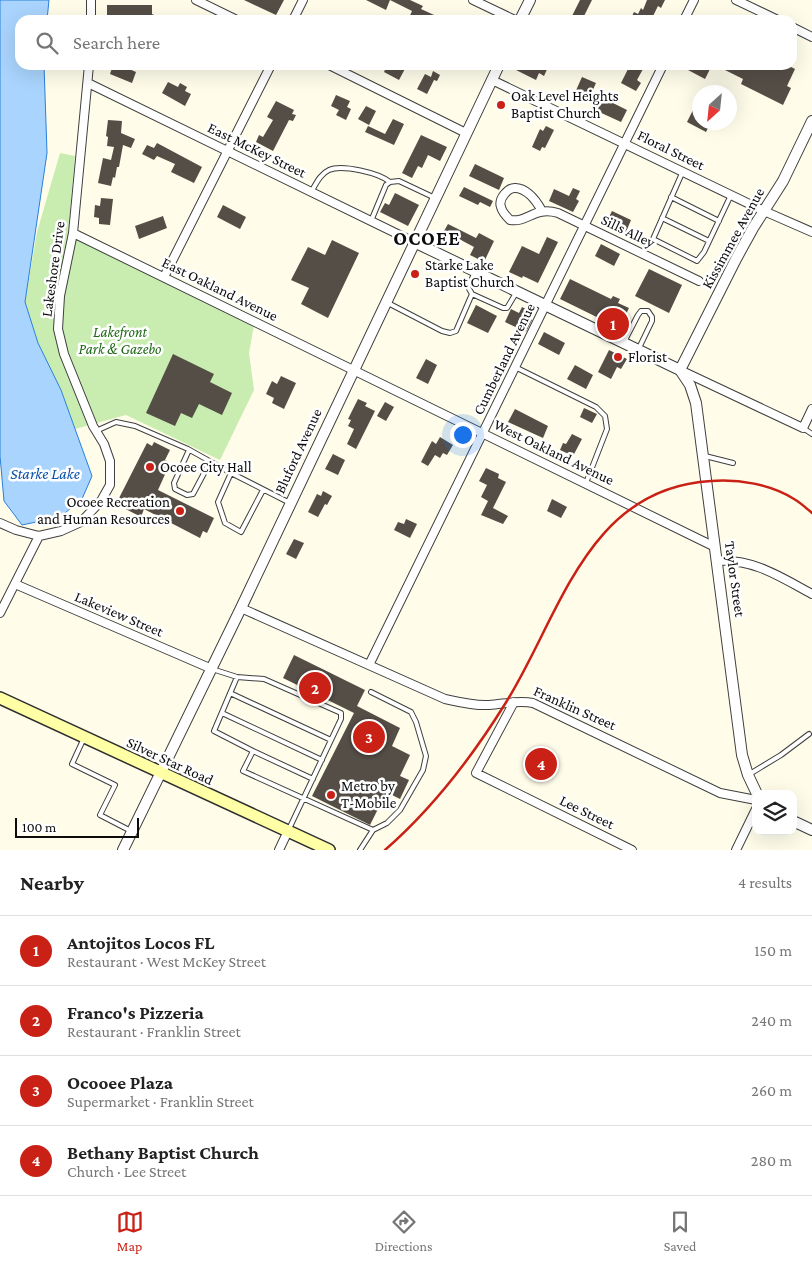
<!DOCTYPE html>
<html lang="en">
<head>
<meta charset="utf-8">
<style>
  :root { --surface:#fff; --page:#f2f2f2; --text:#222; --muted:#767676; --line:#e0e0e0; --accent:#c92116 }
  body { margin:0; font-family:"Crimson Pro",serif; background:var(--page); color:var(--text) }
  .controls { position:absolute; right:15px; bottom:15px; display:grid; overflow:hidden; border-radius:10px; box-shadow:0 5px 20px #0002 }
  .controls button { width:45px; height:45px; display:grid; place-items:center; padding:0; border:0; border-bottom:1px solid var(--line); background:var(--surface); color:var(--text); font:25px sans-serif }
  .compass { position:absolute; left:692px; top:85px; width:45px; height:45px; border-radius:50%; background:var(--surface); box-shadow:0 5px 20px #0002; rotate:207deg }
  .scale { position:absolute; left:15px; bottom:12px; width:124px; box-sizing:border-box; padding-left:5px; border:2px solid #0c0c0c; border-top:0; font-size:14px; line-height:18px; white-space:nowrap; color:#0c0c0c; -webkit-text-stroke:4px #fff; paint-order:stroke }
  .you { position:absolute; left:462px; top:434px; width:18px; height:18px; margin:-12px; border:4px solid #fff; border-radius:50%; background:#1a73e8; box-shadow:0 0 0 8px #1a73e833 }
  .badge { display:grid; place-items:center; width:32px; height:32px; border-radius:50%; background:var(--accent); color:#fff; font-size:16px; font-weight:700 }
  .pin { position:absolute; translate:-50% -50%; border:2px solid #fff; box-shadow:0 1px 5px #0006 }
  .list { margin:0; padding:0; list-style:none }
  h2 { display:flex; justify-content:space-between; align-items:center; height:65px; margin:0; padding:0 20px; font-size:21px }
  h2 small { font-size:16px; font-weight:400; color:var(--muted) }
  .list li { display:grid; grid-template-columns:32px 1fr auto; gap:15px; align-items:center; box-sizing:border-box; height:70px; padding:0 20px; border-top:1px solid var(--line) }
  .list b { display:block; font-size:19px; white-space:nowrap }
  .list p { margin:0; font-size:16px; white-space:nowrap; color:var(--muted) }
  .list em { font-size:16px; font-style:normal; color:var(--muted) }
  .icon { flex:none; width:28px; height:28px; fill:none; stroke:currentColor; stroke-width:2; stroke-linecap:round; stroke-linejoin:round }
  .map { position:relative; flex:none; width:812px; height:850px; overflow:hidden }
  .search { position:absolute; background:var(--surface); box-shadow:0 5px 20px #0002; left:15px; right:15px; top:15px; height:55px; display:flex; align-items:center; gap:12px; box-sizing:border-box; padding:0 18px; border-radius:15px; color:var(--muted); font-size:19px }
  .sheet { height:345px; background:var(--surface) }
  nav { display:flex; justify-content:space-around; align-items:center; box-sizing:border-box; height:70px; border-top:1px solid var(--line); background:var(--surface); font-size:14px; color:var(--muted) }
  nav a { display:grid; justify-items:center; gap:2px }
  nav .on { color:var(--accent) }
  .map>svg:first-child { display:block }
  .green { fill:#c9edb0 }
  .water { fill:#a9d4fd; stroke:#2980db }
  .building { fill:#554e47 }
  .lines { fill:none; stroke-linecap:round; stroke-linejoin:round }
  .service-casing { stroke:#3f3f3f; stroke-width:6 }
  .minor-casing { stroke:#3f3f3f; stroke-width:10 }
  .tertiary-casing { stroke:#3f3f3f; stroke-width:12 }
  .secondary-casing { stroke:#2e2e2e; stroke-width:14 }
  .service { stroke:#fff; stroke-width:4 }
  .minor { stroke:#fff; stroke-width:8 }
  .tertiary { stroke:#fff; stroke-width:10 }
  .secondary { stroke:#ffffa5; stroke-width:11 }
  .rail { stroke:#c92116; stroke-width:2.5 }
  .poi-dot { fill:#c92116; stroke:#fff; stroke-width:2 }
  .labels { text-anchor:middle; stroke-width:5; stroke-linejoin:round; paint-order:stroke }
  .poi-label { font-size:15px; fill:#0c0c0c; stroke:#fff; text-anchor:start }
  .street-label { font-size:15px; fill:#0c0c0c; stroke:#fff }
  .park-label { font-size:15px; font-style:italic; fill:#1e6916; stroke:#fff }
  .water-label { font-size:16px; font-style:italic; fill:#0952a9; stroke:#fff }
  .district-label { font-size:20px; font-weight:bold; letter-spacing:1px; fill:#0c0c0c; stroke:#fff }
</style>
</head>
<body>
<div class="map">
<svg width="812" height="850" viewBox="0 0 812 850">
  <rect width="100%" height="100%" fill="#fffdea"/>
  <path class="green" d="M60 153 75 156 68 234 254 325 249 353 254 390 220 460 126 415 75 429 61 390 38 343 25 302 37 232Z"/>
  <path class="water" d="M0 0H49L47 20H20V65H44L47 153 25 302 38 343 61 390 92 476 82 499 60 517 22 525 4 501 0 456Z"/>
  <path class="building" d="M244 0H284L276 15Z
    M366 0H410L423 6 421 9 445 20H408L412 11 390 0 386 10Z
    M580 0H592L582 20H570Z
    M647 0H665L661 8 658 6 651 20H630L634 12 638 14 641 8 643 10Z
    M107 5H152V14L163 19 107 17Z
    M113 65H120L136 72 132 83 110 74Z
    M387 65H407L399 80 384 72Z
    M519 65H549L544 76 539 73 536 80 516 70Z
    M630 65H642L641 68 643 69 637 80 641 83 636 91 621 83Z
    M690 65H712L705 79 688 70Z
    M715 65H787L795 69 787 86 791 88 783 105 741 84 743 79Z
    M433 71 440 75 437 81 434 80 427 94 417 89 425 74 431 77Z
    M582 77 596 83 587 103 573 97Z
    M168 82 178 87 180 83 187 87 185 91 191 94 185 106 162 93Z
    M336 95 350 101 347 107 351 109 346 120 336 115 339 110 331 106Z
    M700 96V122H711L706 132 687 122Z
    M603 98 627 110 621 122 597 111Z
    M276 101 294 110 292 114 296 115 293 121 289 120 273 151 256 142 259 135 263 137 273 120 267 117Z
    M366 106 376 111 369 125 358 119Z
    M393 119 404 124 394 145 365 132 368 126 385 134Z
    M108 120 122 121 121 133 135 139 131 148 123 145 119 167H117L115 178 113 177 111 186 98 183 103 158 111 160 114 147 107 146 108 137 106 136Z
    M546 126 554 130 545 148 542 147 540 151 532 147 540 129 543 131Z
    M421 135 447 147 440 161 428 155 422 168 418 166 412 178 402 173Z
    M157 143 202 167 194 183 171 172 175 164 157 156 154 160 142 154 147 145 154 148Z
    M475 164 504 178 499 190 469 176Z
    M464 187 493 201 490 207 480 202 478 205 459 196Z
    M573 188 580 191 576 199 579 201 573 212 549 201 554 189 569 196Z
    M395 193 419 205 408 226 380 212 385 203 389 205Z
    M101 198 113 199 110 225 99 224V218L94 217 95 205 100 206Z
    M223 205 246 217 240 229 217 217Z
    M612 211 631 220 626 232 606 223Z
    M163 216 167 228 139 239 135 226Z
    M448 224 476 238 479 233 494 241 484 262 470 255 474 247 444 231Z
    M547 237 558 242 538 283 523 276 522 278 509 272 522 246 539 254Z
    M332 240 359 253 328 318 301 304 309 288 291 280 308 247 325 255Z
    M601 244 620 254 614 266 595 256Z
    M649 269 682 285 669 313 635 296Z
    M570 279 611 299 613 296 620 299 618 303 629 308 619 328 560 299Z
    M476 305 497 316 488 333 467 323Z
    M522 307 530 311 527 318 532 320 526 332 505 322 511 309 519 313Z
    M544 332 565 343 559 355 538 344Z
    M609 350 627 359 621 369 617 367 611 379 598 372Z
    M173 354 214 374 210 382 232 393 222 415 199 404 192 418 181 413 175 426 146 413Z
    M426 359 437 365 428 384 416 378Z
    M575 365 593 375 586 389 567 379Z
    M281 376 296 383 284 409 272 403 274 398 266 394 272 381 277 384Z
    M358 399 367 403 365 406 375 411 356 449 347 444 354 429 348 426 351 420 348 419Z
    M385 402 394 407 386 421 377 416Z
    M584 408 597 414 592 423 580 417Z
    M515 409 548 426 543 438 508 422Z
    M572 434 582 439 573 456 560 450 563 443 566 444Z
    M440 437 453 445 447 455 443 453 440 458 435 455 428 466 421 462 432 441 436 444Z
    M154 442 170 450 165 460 168 462 165 469 167 470 158 490 214 518 207 533 203 531 200 538 144 509 141 517 116 504 147 443 152 446Z
    M333 454 345 460 338 475 325 469Z
    M486 468 499 474 498 478 506 482 493 508 508 516 503 524 481 515 488 501 481 497 487 485 479 481Z
    M323 491 332 496 327 505 325 504 318 517 308 512 317 494 321 496Z
    M552 499 567 507 561 518 547 511Z
    M406 519 417 524 410 538 394 530 398 522 404 524Z
    M294 539 304 543 296 559 286 554Z
    M294 655 365 690 357 706 400 728 392 746 410 755 400 776 409 780 400 799 392 795 386 807 380 805 370 825 312 796 354 713 283 678Z"/>
  <g class="lines">
    <defs>
      <path id="service" d="M683 171 653 239 697 261 704 252 731 195
        M311 192C316 184 320 174 329 170 342 164 379 173 390 182L399 181 435 198
        M671 197 719 221
        M662 218 709 241
        M371 221 386 185 390 182
        M475 272 468 287 472 294 503 308H507L516 293
        M388 303 442 331 450 333 456 331 472 294
        M624 342 638 315 641 311H648L652 317V321L639 348
        M515 367 596 407 605 416 607 429 586 483
        M803 428 812 434
        M96 431 116 422 135 426 188 449 231 473 290 503
        M189 450 174 483 175 489 187 495 193 494 210 462
        M705 456 733 463
        M231 473 218 502 225 523 241 532 263 490
        M212 669 237 677 264 679 341 713V719L289 829
        M237 677 214 731 253 751 243 771 373 830 360 850
        M371 692 411 712 416 722 426 756 423 770 400 810 387 823 373 830
        M230 693 331 740
        M222 713 322 760
        M84 738 72 764 115 785 100 815 131 831
        M253 751 313 779
        M748 775 781 755 809 734"/>
      <path id="minor" d="M196 0 237 20
        M473 0 515 20
        M736 0 778 20
        M91 20V0
        M293 20 303 0
        M684 20 694 0
        M792 27 812 37
        M329 65 466 133
        M492 80 764 211 812 232
        M88 83 414 242
        M542 211C537 202 528 189 516 188 508 187 498 199 501 207 502 212 506 216 510 220 528 223 534 206 558 213L699 281
        M73 233 715 547
        M164 277 271 65
        M680 370 803 428 812 409
        M0 523 16 530 39 536 61 531 81 522 101 501 110 485V461L104 444 93 426 64 354 58 329 60 296 73 233 89 65
        M717 561C753 558 782 578 812 594
        M15 584 212 669
        M241 608 445 699C459 702 474 706 489 705 504 704 517 700 533 703L720 793 756 800
        M0 613 39 536
        M369 665 663 65
        M514 702 476 773 632 850
        M279 850 288 831
        M736 850 756 809"/>
      <path id="tertiary" d="M520 20 530 0
        M414 242 680 370
        M680 370 690 385 696 403 742 755 748 775 757 794
        M680 370 736 259 753 228 783 181 812 121
        M793 821 812 830
        M123 850 241 608 499 65"/>
      <path id="secondary" d="M0 698 329 850"/>
    </defs>
    <use href="#service" class="service-casing"/>
    <use href="#minor" class="minor-casing"/>
    <use href="#tertiary" class="tertiary-casing"/>
    <use href="#secondary" class="secondary-casing"/>
    <use href="#service" class="service"/>
    <use href="#minor" class="minor"/>
    <use href="#tertiary" class="tertiary"/>
    <use href="#secondary" class="secondary"/>
    <path class="rail" d="M385 850C432 809 472 757 505 704 560 617 586 488 711 481 738 479 771 484 794 499 801 503 806 508 812 513"/>
  </g>
  <g class="poi-dot">
    <circle cx="501" cy="105" r="5"/>
    <circle cx="415" cy="274" r="5"/>
    <circle cx="618" cy="357" r="5"/>
    <circle cx="150" cy="467" r="5"/>
    <circle cx="180" cy="511" r="5"/>
    <circle cx="331" cy="795" r="5"/>
  </g>
  <g class="labels">
    <g class="poi-label">
      <text x="511" y="101">Oak Level Heights<tspan x="511" dy="17">Baptist Church</tspan></text>
      <text x="425" y="270">Starke Lake<tspan x="425" dy="17">Baptist Church</tspan></text>
      <text x="628" y="362">Florist</text>
      <text x="160" y="472">Ocoee City Hall</text>
      <text x="170" y="507" text-anchor="end">Ocoee Recreation<tspan x="170" dy="17">and Human Resources</tspan></text>
      <text x="341" y="791">Metro by<tspan x="341" dy="17">T-Mobile</tspan></text>
    </g>
    <g class="street-label">
      <text transform="translate(257 150) rotate(26)" y="5">East McKey Street</text>
      <text transform="translate(671 150) rotate(26)" y="5">Floral Street</text>
      <text transform="translate(628 231) rotate(26)" y="5">Sills Alley</text>
      <text transform="translate(733 238) rotate(-61)" y="5">Kissimmee Avenue</text>
      <text transform="translate(53 269) rotate(-82)" y="5">Lakeshore Drive</text>
      <text transform="translate(220 289) rotate(26)" y="5">East Oakland Avenue</text>
      <text transform="translate(504 359) rotate(-64)" y="5">Cumberland Avenue</text>
      <text transform="translate(298 451) rotate(-65)" y="5">Bluford Avenue</text>
      <text transform="translate(554 452) rotate(26)" y="5">West Oakland Avenue</text>
      <text transform="translate(735 579) rotate(82)" y="5">Taylor Street</text>
      <text transform="translate(119 614) rotate(23)" y="5">Lakeview Street</text>
      <text transform="translate(575 708) rotate(24)" y="5">Franklin Street</text>
      <text transform="translate(170 761) rotate(25)" y="5">Silver Star Road</text>
      <text transform="translate(587 812) rotate(26)" y="5">Lee Street</text>
    </g>
    <g class="park-label">
      <text x="120" y="337">Lakefront<tspan x="120" dy="17">Park &amp; Gazebo</tspan></text>
    </g>
    <g class="water-label">
      <text x="45" y="479">Starke Lake</text>
    </g>
    <g class="district-label">
      <text x="427" y="245">OCOEE</text>
    </g>
  </g>
</svg>
<div class="controls">
<button><svg class="icon" aria-label="layers" viewBox="0 0 24 24"><path d="M12 4l9 5-9 5-9-5zM3 14l9 5 9-5"/></svg></button>
</div>
<svg class="compass" viewBox="-18 -18 36 36"><path d="M0-13l5 13h-10z" fill="#e53935"/><path d="M0 13l5-13h-10z" fill="#767676"/></svg>
<div class="scale">100 m</div>
<div class="you"></div>
<div class="pin badge" style="left:613px;top:324px">1</div>
<div class="pin badge" style="left:315px;top:688px">2</div>
<div class="pin badge" style="left:369px;top:737px">3</div>
<div class="pin badge" style="left:541px;top:764px">4</div>
<div class="search"><svg class="icon" aria-label="search" viewBox="0 0 24 24"><circle cx="10" cy="10" r="6"/><path d="M15 15l6 6"/></svg>Search here</div>
</div>
<section class="sheet">
<h2>Nearby<small>4 results</small></h2>
<ul class="list">
<li><span class="badge">1</span><div><b>Antojitos Locos FL</b><p>Restaurant · West McKey Street</p></div><em>150 m</em></li>
<li><span class="badge">2</span><div><b>Franco's Pizzeria</b><p>Restaurant · Franklin Street</p></div><em>240 m</em></li>
<li><span class="badge">3</span><div><b>Ocooee Plaza</b><p>Supermarket · Franklin Street</p></div><em>260 m</em></li>
<li><span class="badge">4</span><div><b>Bethany Baptist Church</b><p>Church · Lee Street</p></div><em>280 m</em></li>
</ul>
</section>
<nav>
<a class="on"><svg class="icon" aria-label="map" viewBox="0 0 24 24"><path d="M3 6l6-2 6 2 6-2v14l-6 2-6-2-6 2zM9 4v14M15 6v14"/></svg>Map</a>
<a><svg class="icon" aria-label="directions" viewBox="0 0 24 24"><path d="M12 3l9 9-9 9-9-9zM9 14v-3h6M13 9l2 2-2 2"/></svg>Directions</a>
<a><svg class="icon" aria-label="saved" viewBox="0 0 24 24"><path d="M7 4h10v16l-5-4-5 4z"/></svg>Saved</a>
</nav>
</body>
</html>
